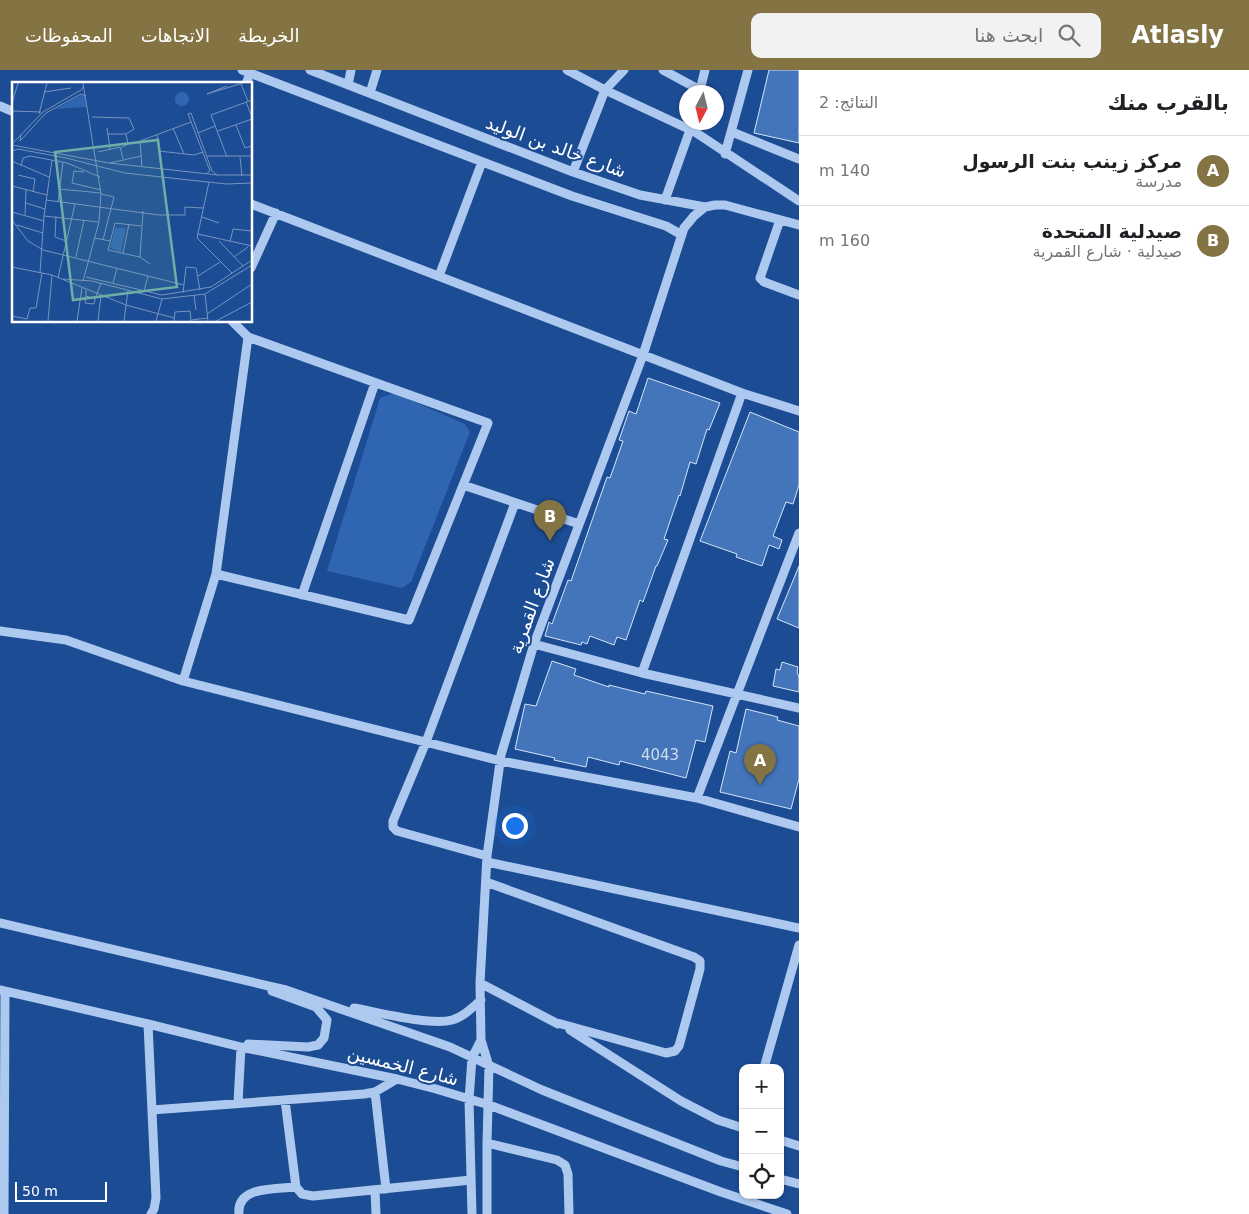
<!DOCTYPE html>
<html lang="ar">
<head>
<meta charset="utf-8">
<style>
  :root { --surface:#fff; --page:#f2f2f2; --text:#202124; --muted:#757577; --line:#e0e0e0; --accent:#847444 }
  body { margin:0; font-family:"DejaVu Sans",Vazirmatn,sans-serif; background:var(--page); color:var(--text); direction:rtl }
  .controls { position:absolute; right:15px; bottom:15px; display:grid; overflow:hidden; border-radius:10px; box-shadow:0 1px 4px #0004 }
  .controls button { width:45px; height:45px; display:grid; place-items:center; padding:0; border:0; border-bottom:1px solid var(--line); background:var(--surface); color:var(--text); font:25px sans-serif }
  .compass { position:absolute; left:679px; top:15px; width:45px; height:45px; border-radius:50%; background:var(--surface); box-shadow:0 1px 4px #0004; rotate:187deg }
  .scale { position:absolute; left:15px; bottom:12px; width:92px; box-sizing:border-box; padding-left:5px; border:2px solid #fff; border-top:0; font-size:14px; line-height:18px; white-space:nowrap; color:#fff; -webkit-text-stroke:4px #1c4c93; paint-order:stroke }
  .you { position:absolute; left:514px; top:755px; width:18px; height:18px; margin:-12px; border:4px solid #fff; border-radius:50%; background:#1a73e8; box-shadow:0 0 0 8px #1a73e833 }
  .badge { display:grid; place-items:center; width:32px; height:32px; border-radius:50%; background:var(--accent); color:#fff; font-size:16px; font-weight:700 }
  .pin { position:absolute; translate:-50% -41px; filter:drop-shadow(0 1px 2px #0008) }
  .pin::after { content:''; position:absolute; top:26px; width:18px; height:15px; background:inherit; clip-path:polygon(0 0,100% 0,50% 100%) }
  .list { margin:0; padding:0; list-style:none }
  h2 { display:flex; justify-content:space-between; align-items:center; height:65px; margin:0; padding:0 20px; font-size:21px }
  h2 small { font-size:16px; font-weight:400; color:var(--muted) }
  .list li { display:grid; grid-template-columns:32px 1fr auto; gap:15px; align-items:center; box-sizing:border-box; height:70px; padding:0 20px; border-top:1px solid var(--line) }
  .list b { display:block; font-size:19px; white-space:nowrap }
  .list p { margin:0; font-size:16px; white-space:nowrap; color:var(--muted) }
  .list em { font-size:16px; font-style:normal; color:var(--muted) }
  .icon { flex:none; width:28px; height:28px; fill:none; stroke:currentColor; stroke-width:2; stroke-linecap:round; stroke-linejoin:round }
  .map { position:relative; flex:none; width:799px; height:1144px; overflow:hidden; direction:ltr }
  header { display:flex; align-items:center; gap:30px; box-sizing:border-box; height:70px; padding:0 25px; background:var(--accent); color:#fff }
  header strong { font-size:24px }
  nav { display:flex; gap:28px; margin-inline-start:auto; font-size:18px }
  .search { width:350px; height:45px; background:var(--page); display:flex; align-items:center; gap:12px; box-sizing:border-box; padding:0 18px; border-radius:10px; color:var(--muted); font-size:19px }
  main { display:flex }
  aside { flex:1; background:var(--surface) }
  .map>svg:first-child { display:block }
  .green { fill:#3065b1 }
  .building { fill:#4475ba; stroke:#d4e4fa }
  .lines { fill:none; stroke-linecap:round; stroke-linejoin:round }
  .minor { stroke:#aec9ef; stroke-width:9 }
  .labels { text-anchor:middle; stroke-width:4; stroke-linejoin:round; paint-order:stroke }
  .number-label { font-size:15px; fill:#d0dcee }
  .street-label { font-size:18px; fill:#fff; stroke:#1c4c93 }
  .inset-road { fill:none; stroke:#7794be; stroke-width:1 }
  .view { fill:#6fada8; fill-opacity:0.15; stroke:#6fada8; stroke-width:2.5 }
  .inset-edge { fill:none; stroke:#fff; stroke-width:2.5 }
</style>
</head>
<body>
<header>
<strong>Atlasly</strong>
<div class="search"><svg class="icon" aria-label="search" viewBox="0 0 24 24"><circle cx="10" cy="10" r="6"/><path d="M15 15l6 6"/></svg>ابحث هنا</div>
<nav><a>الخريطة</a><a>الاتجاهات</a><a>المحفوظات</a></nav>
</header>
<main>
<aside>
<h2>بالقرب منك<small>النتائج: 2</small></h2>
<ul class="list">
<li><span class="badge">A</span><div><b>مركز زينب بنت الرسول</b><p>مدرسة</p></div><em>140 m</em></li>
<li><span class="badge">B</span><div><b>صيدلية المتحدة</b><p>صيدلية · شارع القمرية</p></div><em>160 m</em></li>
</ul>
</aside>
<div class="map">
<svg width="799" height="1144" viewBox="0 0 799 1144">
  <rect width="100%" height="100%" fill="#1c4c93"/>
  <path class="green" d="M394 323 465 354 470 362 411 512 402 518 327 501 380 328Z"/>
  <path class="building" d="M769 0H799V73L754 63Z
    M648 308 720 333 709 360 707 359 696 394 690 392 680 426 679 425 664 469 668 470 657 496H656L643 532 640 530 626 570 617 567 614 575 590 566 587 574 582 572 581 575 545 566 549 552 552 554 568 510 571 511 607 407 610 408 623 371 619 370 629 341 636 344Z
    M750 342 799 362V415L793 434 786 432 773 466 782 470 779 479 769 475 762 496 736 487 737 484 700 471Z
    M799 496V558L777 549Z
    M552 591 576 599 574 605 609 617V615L645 624 646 621 713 636 705 672 696 670 686 708 620 691 619 695 588 687 586 697 554 690 555 688 515 679 525 634 536 636Z
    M782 592 798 597 797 602 799 607V622L773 616 776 599 780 600Z
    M746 639 778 647 777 650 799 656V709L791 739 720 722 730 681 736 683Z"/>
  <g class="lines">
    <path class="minor" d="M242 0 572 126 666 156 682 165
      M310 0 573 102 640 125 705 137 715 135H725L799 155
      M567 0 605 20 695 62 799 131
      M663 0 700 20V22
      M246 14 250 3
      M348 15 351 0
      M700 20 705 0
      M370 23 377 0
      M0 36 14 42
      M732 62 799 89
      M725 84 748 0
      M573 102 605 20 624 0
      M665 130 690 60
      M251 134 742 323 799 341
      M780 150 760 208 764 212 799 225
      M251 198 276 143
      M439 206 482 92
      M463 415 579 454
      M216 504 409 550 488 353 248 267
      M302 525 375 313
      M0 561 66 570 183 611 501 691 697 728 799 757
      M534 574 642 603 799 638
      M642 603 742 323
      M183 611 216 504 248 267 232 251
      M697 728 799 463
      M487 786 397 761 393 757V751L426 672 515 433
      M487 792 799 858
      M486 812 694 887 700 891V899L679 976 675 981 666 983 554 952
      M0 853 286 920 450 977 542 1020 721 1091 743 1097
      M480 913 558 954
      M0 920 148 954 241 977 397 1009 436 1019 489 1035 721 1122 787 1144
      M354 938C378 942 430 956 452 950 463 947 472 938 481 930
      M148 954 156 1128 154 1139 151 1144
      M570 960 681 1031 718 1050 743 1058
      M248 974 308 977 318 975 324 968 327 950 316 937 272 921
      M764 998 799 875
      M375 1022 386 1119
      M285 1030 296 1117 302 1124 313 1126 471 1110
      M238 1033 241 977
      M152 1040 364 1024 375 1022 397 1009
      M780 1070 799 1076
      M487 1073 557 1090 565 1095 568 1104 569 1144
      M780 1109 799 1114
      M375 1120 376 1144
      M4 1144 5 921
      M239 1144C236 1116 276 1119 296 1117
      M472 1144 469 1030 472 988 481 970
      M487 1144V1073L489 996 481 970 480 913 487 786 501 685 534 574 643 285 684 158 694 146 705 137"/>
  </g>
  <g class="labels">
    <g class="number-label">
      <text x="660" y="690">4043</text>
    </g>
    <g class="street-label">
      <text transform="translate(556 77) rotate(20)" y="6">شارع خالد بن الوليد</text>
      <text transform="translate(532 536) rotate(-70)" y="6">شارع القمرية</text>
      <text transform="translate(403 996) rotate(14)" y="6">شارع الخمسين</text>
    </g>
  </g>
  <g transform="translate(12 12)">
    <rect width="240" height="240" fill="#1c4c93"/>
    <path d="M163 17a7 7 0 1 1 14 0a7 7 0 1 1-14 0ZM69 13 73 14 75 25 44 27ZM103 146H114L109 170 98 166Z" fill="#3065b1"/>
    <path class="inset-road" d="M229 2 236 19M32 10 59 6M195 12 231 1M195 12 215 4M234 20 240 35M0 21 6 1M0 29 29 30M27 32 35 1M80 35 117 36 122 47 114 52H96M224 43 233 66 240 64M95 46 98 67M161 46 172 72M206 49 240 37M186 51 203 44M9 52 8 59 34 31 69 12 74 14M145 52 149 86M0 62 31 30 69 8 72 4M0 63 97 81 205 93H240M109 66 116 62 114 52M0 69 6 67 54 76 113 91 214 102 240 101M147 69 182 73 191 70M86 70 108 65 111 77M195 74H240M215 75 199 33 240 18M228 75 230 94M0 79 37 95M98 81 129 74M9 84 11 76 18 74 55 81 88 95M130 85 128 59 179 40M72 90 62 89 60 101 89 108M194 92 198 89 176 32 179 31 200 89 205 93M6 93 23 97 21 110M197 100 185 156 220 191M0 104 35 113M47 107 89 111M89 112 102 115 91 158M34 118 147 133H173V125L191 126M46 120 51 80M14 121 33 127M131 129 128 175 138 182M0 130 32 139M13 133 14 108M32 134 40 78M44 134 43 155 54 159M190 135 207 141M0 138 16 159 31 168 172 203M5 143 31 151M186 152 240 164M83 156 98 159M207 159 231 184M218 160 221 147 240 149M111 171 117 142M64 175 72 138M128 175 96 168 103 141 129 144M222 175 236 165M0 185 40 193 114 223 162 236M28 191 32 134 87 140M186 194 208 180M74 195 150 213 199 205 240 178M46 196 63 122M51 197 80 199 150 217 193 212 240 183M71 199 87 140 89 112 71 1M101 201 105 186M74 208V214L83 217 89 201M132 209 136 194M171 211 174 185 184 186 188 208M193 212 196 239M182 213 184 228M74 214 73 221 82 222 83 217M195 232 240 202M0 234 15 237 18 226H24L30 191M179 238 196 236M36 239 40 193M65 239 70 206M86 239 89 213M112 239 116 208M144 239 150 217M162 239 163 230 178 229 179 239M204 239 240 220"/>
    <path class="view" d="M146 58 165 205 61 218 43 70Z"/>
    <rect width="240" height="240" class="inset-edge"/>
  </g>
</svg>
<div class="controls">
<button>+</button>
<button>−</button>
<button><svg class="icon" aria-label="locate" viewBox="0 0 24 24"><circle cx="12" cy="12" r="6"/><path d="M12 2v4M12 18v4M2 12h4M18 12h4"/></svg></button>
</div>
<svg class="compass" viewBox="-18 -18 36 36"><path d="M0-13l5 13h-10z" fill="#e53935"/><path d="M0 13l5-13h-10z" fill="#757577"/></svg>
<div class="scale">50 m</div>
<div class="you"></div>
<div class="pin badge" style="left:760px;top:715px">A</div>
<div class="pin badge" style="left:550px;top:471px">B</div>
</div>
</main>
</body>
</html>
